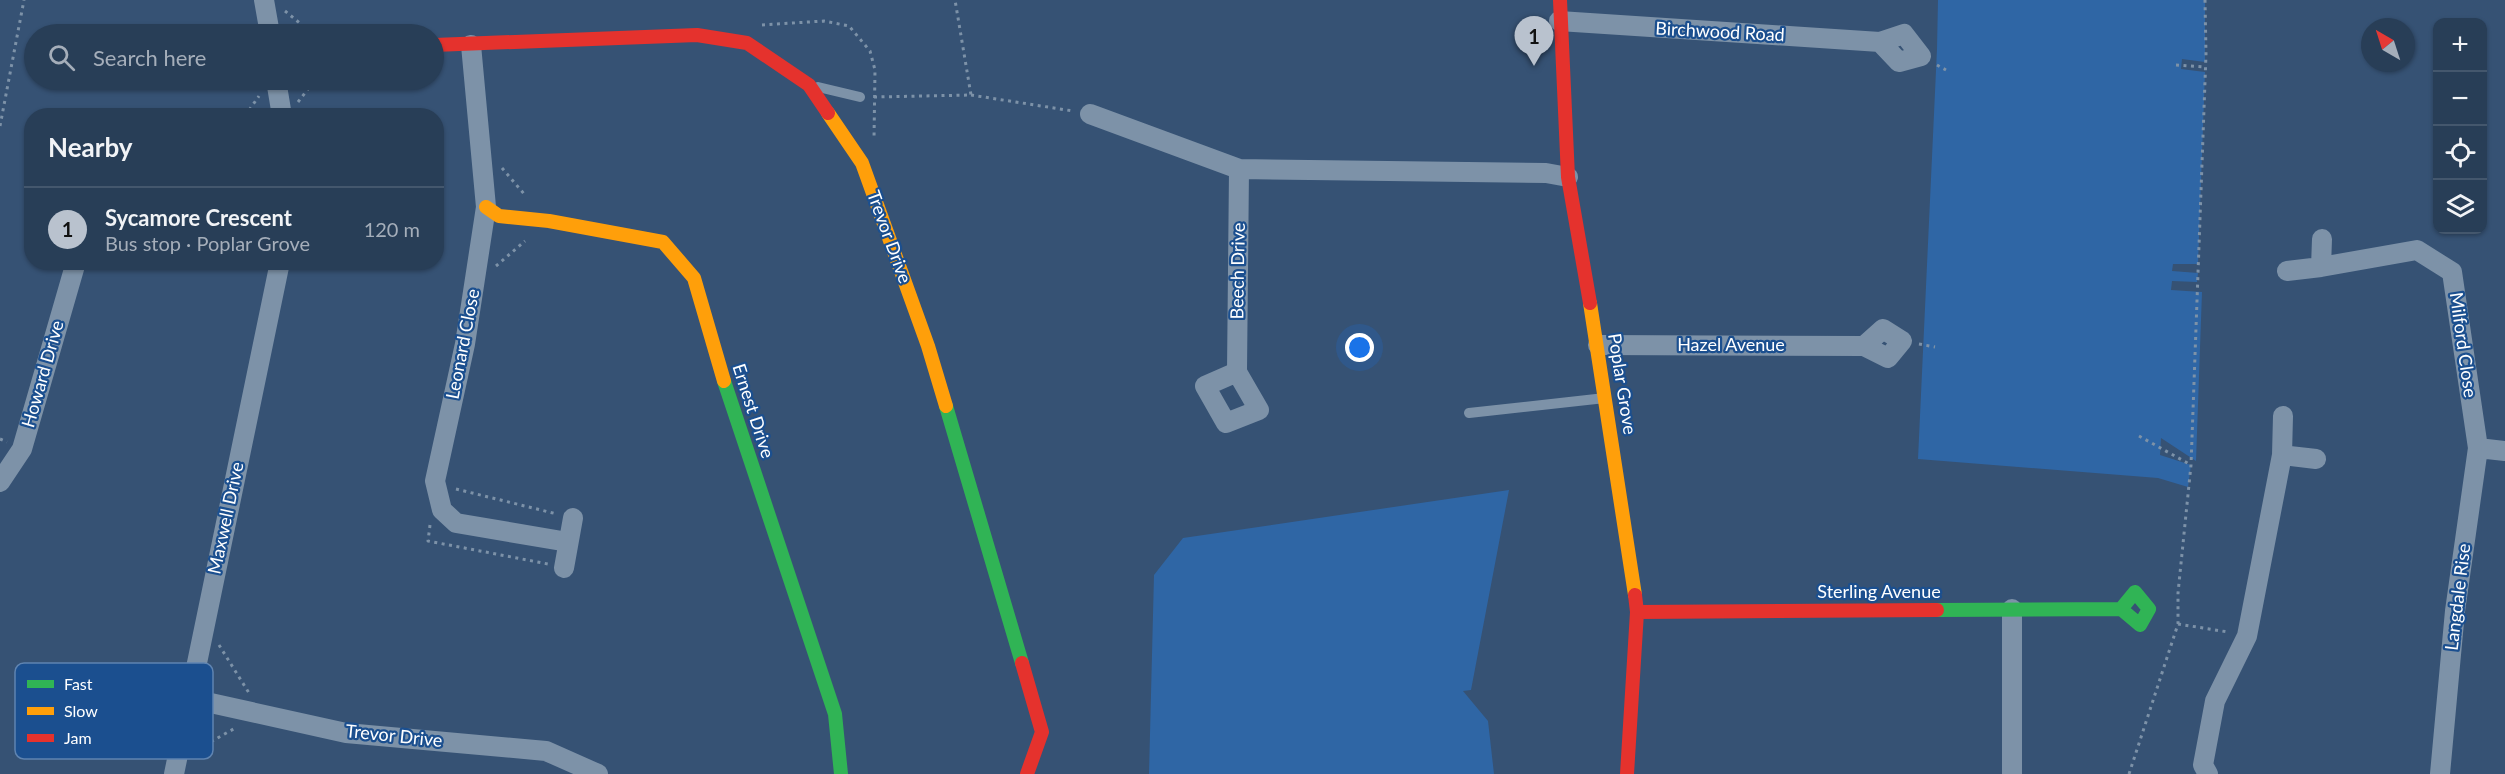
<!DOCTYPE html>
<html lang="en">
<head>
<meta charset="utf-8">
<style>
  :root { --surface:#283e57; --page:#344961; --text:#f1f3f6; --muted:#a5aeba; --line:#44576d; --accent:#b9c2ce }
  body { margin:0; font-family:Lato,sans-serif; background:var(--page); color:var(--text) }
  .controls { position:absolute; right:18px; top:18px; display:grid; overflow:hidden; border-radius:12px; box-shadow:0 2px 4px #0004 }
  .controls button { width:54px; height:54px; display:grid; place-items:center; padding:0; border:0; border-bottom:2px solid var(--line); background:var(--surface); color:var(--text); font:30px sans-serif }
  .compass { position:absolute; left:2361px; top:18px; width:54px; height:54px; border-radius:50%; background:var(--surface); box-shadow:0 2px 4px #0004; rotate:321deg }
  .you { position:absolute; left:1360px; top:348px; width:21px; height:21px; margin:-15px; border:4px solid #fff; border-radius:50%; background:#1a73e8; box-shadow:0 0 0 9px #1a73e833 }
  .badge { display:grid; place-items:center; width:39px; height:39px; border-radius:50%; background:var(--accent); color:#111; font-size:20px; font-weight:700 }
  .pin { position:absolute; translate:-50% -50px; filter:drop-shadow(0 2px 3px #0008) }
  .pin::after { content:''; position:absolute; top:32px; width:21px; height:18px; background:inherit; clip-path:polygon(0 0,100% 0,50% 100%) }
  .list { margin:0; padding:0; list-style:none }
  h2 { display:flex; justify-content:space-between; align-items:center; height:78px; margin:0; padding:0 24px; font-size:26px }
  h2 small { font-size:20px; font-weight:400; color:var(--muted) }
  .list li { display:grid; grid-template-columns:39px 1fr auto; gap:18px; align-items:center; box-sizing:border-box; height:84px; padding:0 24px; border-top:2px solid var(--line) }
  .list b { display:block; font-size:22px; white-space:nowrap }
  .list p { margin:0; font-size:20px; white-space:nowrap; color:var(--muted) }
  .list em { font-size:20px; font-style:normal; color:var(--muted) }
  .icon { flex:none; width:33px; height:33px; fill:none; stroke:currentColor; stroke-width:2; stroke-linecap:round; stroke-linejoin:round }
  .map { position:relative; flex:none; width:2505px; height:774px; overflow:hidden }
  .search { position:absolute; background:var(--surface); box-shadow:0 2px 4px #0004; left:24px; top:24px; width:420px; height:66px; display:flex; align-items:center; gap:15px; box-sizing:border-box; padding:0 21px; border-radius:33px; color:var(--muted); font-size:22px }
  .panel { position:absolute; background:var(--surface); box-shadow:0 2px 4px #0004; left:24px; top:108px; width:420px; height:162px; border-radius:24px }
  .map>svg:first-child { display:block }
  .green { fill:#2f66a5 }
  .lines { fill:none; stroke-linecap:round; stroke-linejoin:round }
  .path { stroke:#7d92a8; stroke-width:3; stroke-dasharray:3 4.5; stroke-linecap:butt }
  .lane { stroke:#7d92a8; stroke-width:10 }
  .street { stroke:#7d92a8; stroke-width:20 }
  .fast { stroke:#30b455; stroke-width:14 }
  .slow { stroke:#ff9f0a; stroke-width:14 }
  .jam { stroke:#e5322d; stroke-width:14 }
  .labels { text-anchor:middle; stroke-width:4.5; stroke-linejoin:round; paint-order:stroke }
  .street-label { font-size:18px; fill:#fff; stroke:#1b4f8f }
  .key { fill:#1b4f8f; stroke:#5f84b1; stroke-width:1.5 }
  .key-label { font-size:16px; fill:#fff }
</style>
</head>
<body>
<div class="map">
<svg width="2505" height="774" viewBox="0 0 2505 774">
  <rect width="100%" height="100%" fill="#365274"/>
  <path class="green" d="M1938 0H2205V62L2182 59 2181 69 2205 72 2198 264H2173L2172 271 2198 273 2197 282 2172 281 2171 290 2202 292 2196 461 2161 438 2160 455 2191 465 2188 487 2158 478 1918 459 1937 49Z
    M1509 490 1471 690 1463 691 1488 721 1494 774H1149L1154 575 1183 538Z"/>
  <g class="lines">
    <path class="path" d="M285 11 313 34
      M762 25 824 21 849 26 870 51 875 70 874 139
      M1937 65 1946 70
      M2176 65 2205 67
      M971 95 1073 111
      M874 97 971 95 955 0
      M298 102 315 80
      M245 116 259 96
      M0 126 24 0
      M502 168 525 195
      M496 266 525 241
      M1919 344 1935 347
      M2139 436 2191 465
      M0 439 7 442
      M456 489 557 514
      M430 525 428 541 548 564
      M2178 624 2228 632
      M219 645 249 693
      M198 749 237 727
      M2129 774 2178 624V593L2191 465 2206 54 2205 0"/>
    <path class="lane" d="M818 87 860 97
      M1469 413 1605 398"/>
    <path class="street" d="M264 0 270 34
      M1559 21 1880 42 1904 34 1921 56 1899 62 1880 42
      M471 45 486 207 465 344 435 481 442 510 456 523 568 542
      M276 80 282 116
      M1090 114 1239 169 1546 173 1568 177
      M2321 267 2322 239
      M2287 271 2321 267 2417 250 2452 272 2478 448
      M1598 345 1864 346 1888 358 1902 341 1883 329 1864 346
      M1237 372 1205 386 1226 423 1259 410 1237 372 1239 169
      M2282 455 2316 459
      M0 482 22 449 76 262
      M564 568 573 518
      M188 698 346 733 546 751 598 774
      M174 774 280 262
      M2012 774V609
      M2208 774 2203 765 2215 701 2247 636 2282 455 2283 416
      M2440 774 2455 611 2478 448 2505 451"/>
    <path class="fast" d="M724 381 835 714 841 774
      M946 406 1022 663
      M1937 610 2121 609 2140 625 2149 609 2135 592 2121 609"/>
    <path class="slow" d="M828 113 862 163 928 346 946 406
      M486 207 499 216 549 221 663 242 694 278 724 381
      M1590 303 1635 595"/>
    <path class="jam" d="M1560 0 1568 177 1590 303
      M434 45 697 35 747 43 809 85 828 113
      M1637 612 1937 610
      M1022 663 1042 732 1027 774
      M1627 774 1637 612 1635 595"/>
  </g>
  <g class="labels">
    <g class="street-label">
      <text transform="translate(1720 32) rotate(3)" y="6">Birchwood Road</text>
      <text transform="translate(889 237) rotate(70)" y="6">Trevor Drive</text>
      <text transform="translate(1238 271) rotate(-89)" y="6">Beech Drive</text>
      <text transform="translate(463 344) rotate(-79)" y="6">Leonard Close</text>
      <text x="1731" y="351">Hazel Avenue</text>
      <text transform="translate(2463 345) rotate(82)" y="6">Milford Close</text>
      <text transform="translate(43 374) rotate(-74)" y="6">Howard Drive</text>
      <text transform="translate(1622 384) rotate(81)" y="6">Poplar Grove</text>
      <text transform="translate(753 411) rotate(72)" y="6">Ernest Drive</text>
      <text transform="translate(226 518) rotate(-78)" y="6">Maxwell Drive</text>
      <text x="1879" y="598">Sterling Avenue</text>
      <text transform="translate(2458 597) rotate(-83)" y="6">Langdale Rise</text>
      <text transform="translate(394 736) rotate(6)" y="6">Trevor Drive</text>
    </g>
  </g>
  <rect x="15" y="663" width="198" height="96" rx="9" class="key"/>
  <rect x="27" y="680" width="27" height="8" fill="#30b455"/>
  <rect x="27" y="707" width="27" height="8" fill="#ff9f0a"/>
  <rect x="27" y="734" width="27" height="8" fill="#e5322d"/>
  <g class="key-label">
    <text x="64" y="690">Fast</text>
    <text x="64" y="717">Slow</text>
    <text x="64" y="744">Jam</text>
  </g>
</svg>
<div class="controls">
<button>+</button>
<button>−</button>
<button><svg class="icon" aria-label="locate" viewBox="0 0 24 24"><circle cx="12" cy="12" r="6"/><path d="M12 2v4M12 18v4M2 12h4M18 12h4"/></svg></button>
<button><svg class="icon" aria-label="layers" viewBox="0 0 24 24"><path d="M12 4l9 5-9 5-9-5zM3 14l9 5 9-5"/></svg></button>
</div>
<svg class="compass" viewBox="-18 -18 36 36"><path d="M0-13l5 13h-10z" fill="#e53935"/><path d="M0 13l5-13h-10z" fill="#a5aeba"/></svg>
<div class="you"></div>
<div class="pin badge" style="left:1534px;top:66px">1</div>
<div class="search"><svg class="icon" aria-label="search" viewBox="0 0 24 24"><circle cx="10" cy="10" r="6"/><path d="M15 15l6 6"/></svg>Search here</div>
<section class="panel">
<h2>Nearby<small></small></h2>
<ul class="list">
<li><span class="badge">1</span><div><b>Sycamore Crescent</b><p>Bus stop · Poplar Grove</p></div><em>120 m</em></li>
</ul>
</section>
</div>
</body>
</html>
